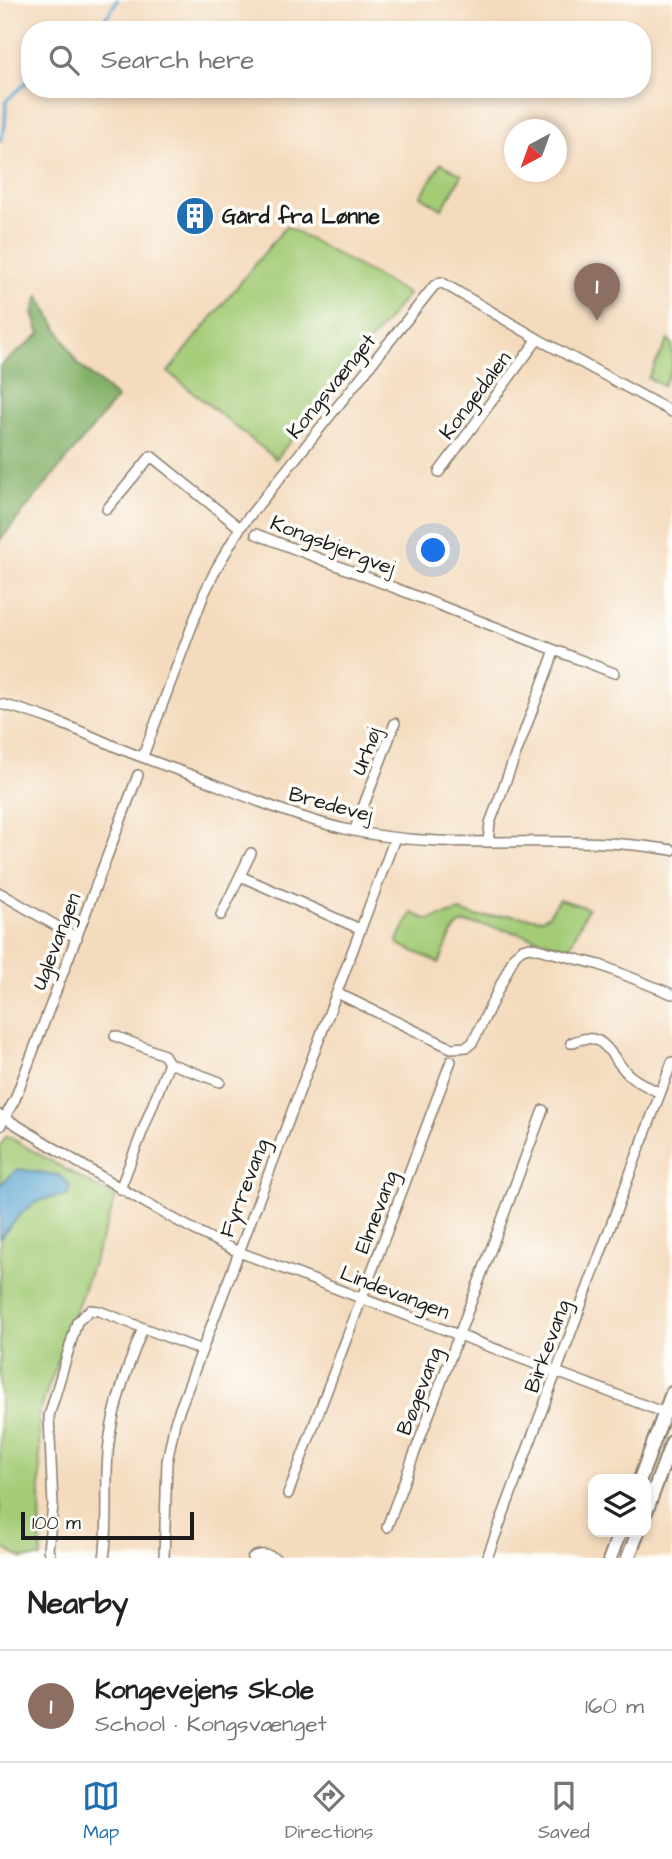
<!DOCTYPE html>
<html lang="en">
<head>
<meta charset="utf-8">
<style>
  :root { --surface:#fff; --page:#f2f2f2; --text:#222; --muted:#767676; --line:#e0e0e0; --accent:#1f6fb2 }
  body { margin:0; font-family:"Architects Daughter",sans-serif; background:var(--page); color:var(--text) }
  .controls { position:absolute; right:21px; bottom:21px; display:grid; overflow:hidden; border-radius:14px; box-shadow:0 4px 10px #0003 }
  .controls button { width:63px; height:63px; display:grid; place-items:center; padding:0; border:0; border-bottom:2px solid var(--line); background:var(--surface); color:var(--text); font:35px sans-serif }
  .compass { position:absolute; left:504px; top:119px; width:63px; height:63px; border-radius:50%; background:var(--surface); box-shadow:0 4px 10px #0003; rotate:221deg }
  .scale { position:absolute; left:21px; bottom:18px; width:173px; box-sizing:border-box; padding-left:7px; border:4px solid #1c1c1c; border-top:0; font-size:19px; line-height:24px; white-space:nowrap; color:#1c1c1c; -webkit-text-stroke:5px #fdfcf7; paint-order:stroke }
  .you { position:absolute; left:434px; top:551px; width:24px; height:24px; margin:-18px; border:5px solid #fff; border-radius:50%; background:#1a73e8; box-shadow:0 0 0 10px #1a73e833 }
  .badge { display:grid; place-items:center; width:46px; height:46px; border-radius:50%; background:var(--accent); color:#fff; font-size:23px; font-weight:700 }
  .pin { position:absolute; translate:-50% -58px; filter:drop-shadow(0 2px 4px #0008) }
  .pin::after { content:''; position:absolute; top:37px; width:24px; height:21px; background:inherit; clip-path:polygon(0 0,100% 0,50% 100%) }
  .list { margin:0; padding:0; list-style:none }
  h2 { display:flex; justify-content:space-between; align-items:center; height:91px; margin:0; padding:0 28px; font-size:30px }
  h2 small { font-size:23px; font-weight:400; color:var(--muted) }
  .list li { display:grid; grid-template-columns:46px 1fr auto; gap:21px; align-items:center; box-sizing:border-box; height:112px; padding:0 28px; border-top:2px solid var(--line) }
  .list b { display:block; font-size:26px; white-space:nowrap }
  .list p { margin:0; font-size:23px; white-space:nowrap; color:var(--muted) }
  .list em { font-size:23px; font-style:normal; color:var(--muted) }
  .icon { flex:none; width:38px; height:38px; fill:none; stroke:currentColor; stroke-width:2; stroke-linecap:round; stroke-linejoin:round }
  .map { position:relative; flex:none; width:672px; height:1558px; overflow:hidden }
  .search { position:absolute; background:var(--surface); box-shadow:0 4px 10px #0003; left:21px; right:21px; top:21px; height:77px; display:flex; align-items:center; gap:18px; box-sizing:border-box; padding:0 24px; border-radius:28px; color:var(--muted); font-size:26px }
  .sheet { height:203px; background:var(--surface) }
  nav { display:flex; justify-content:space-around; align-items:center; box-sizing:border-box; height:98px; border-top:2px solid var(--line); background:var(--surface); font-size:19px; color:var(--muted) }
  nav a { display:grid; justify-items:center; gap:4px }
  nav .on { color:var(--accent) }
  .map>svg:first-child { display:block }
  .green { fill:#a4cc77; stroke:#60744a; stroke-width:2 }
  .forest { fill:#83b068; stroke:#506642; stroke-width:2 }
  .water { fill:#5aa6d3; stroke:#3b6178; stroke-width:2 }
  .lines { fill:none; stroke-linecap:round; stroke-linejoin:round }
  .stream { stroke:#5aa6d3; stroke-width:3.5 }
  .minor-casing { stroke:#887c6d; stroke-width:12 }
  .secondary-casing { stroke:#887c6d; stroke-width:16 }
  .minor { stroke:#fff; stroke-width:9 }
  .secondary { stroke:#fff; stroke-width:12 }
  .labels { text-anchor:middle; stroke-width:7; stroke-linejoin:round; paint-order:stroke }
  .poi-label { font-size:21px; font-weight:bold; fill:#1c1c1c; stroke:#fdfcf7; text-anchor:start }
  .street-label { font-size:21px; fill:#1c1c1c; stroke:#fdfcf7 }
</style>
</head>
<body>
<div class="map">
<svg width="672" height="1558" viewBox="0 0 672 1558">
  <rect width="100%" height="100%" fill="#fdfcf7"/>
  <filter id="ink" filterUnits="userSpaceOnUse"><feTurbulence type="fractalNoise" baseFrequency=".0143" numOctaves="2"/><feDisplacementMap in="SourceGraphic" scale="14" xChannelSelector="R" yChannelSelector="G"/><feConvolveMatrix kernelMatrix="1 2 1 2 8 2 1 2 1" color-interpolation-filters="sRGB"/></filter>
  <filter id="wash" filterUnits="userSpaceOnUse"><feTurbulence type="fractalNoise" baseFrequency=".00686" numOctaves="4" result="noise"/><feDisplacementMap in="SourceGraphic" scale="28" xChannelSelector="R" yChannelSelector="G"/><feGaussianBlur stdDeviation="1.57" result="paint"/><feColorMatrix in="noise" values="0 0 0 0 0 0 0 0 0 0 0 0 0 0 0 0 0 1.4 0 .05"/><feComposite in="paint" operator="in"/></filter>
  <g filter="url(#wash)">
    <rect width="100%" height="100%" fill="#f4dbbe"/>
    <path class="green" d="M441 163 462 175 442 209 421 196Z
      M286 226 408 294 276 459 168 372Z
      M668 340 672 343V369L663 386 648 378Z
      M559 899 588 908 569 948C552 943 471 917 459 925 449 933 445 952 439 963L398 944 397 941 412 913 428 920 460 911 479 917 509 915 542 919 549 915Z
      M7 1136 116 1198 39 1414 41 1558H22L0 1547V1146Z"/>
    <path class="forest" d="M39 296 78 364 117 398 0 540V366L40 334 33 313Z"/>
    <path class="water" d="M17 1169 58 1175 70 1185 67 1196C29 1197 23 1212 0 1238V1185Z"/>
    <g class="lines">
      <path class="stream" d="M90 30 108 15 117 0
        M0 141 5 126 6 101 30 79"/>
    </g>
  </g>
  <g filter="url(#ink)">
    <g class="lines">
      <defs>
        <path id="minor" d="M439 472 538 339
          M107 509 151 456 240 528
          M256 534 614 673
          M0 704C36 712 71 727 105 742 133 755 164 765 194 776 245 796 296 818 349 830 456 854 565 831 672 850
          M143 756 204 594 216 569 240 528 434 286 441 282 538 339 672 412
          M354 831 395 723
          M488 842 490 823 555 650
          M240 876 360 929
          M0 893 77 938
          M221 915 251 853
          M337 993 451 1048 467 1047 473 1042 515 955 522 949 530 947 600 965 672 994
          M115 1036 164 1055 169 1063 220 1082
          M571 1043C603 1028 607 1052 627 1073 636 1082 649 1087 660 1093
          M0 1115C79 1162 155 1213 239 1252L665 1413
          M0 1126 15 1099 138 775
          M642 1142 672 1062
          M120 1189 169 1063
          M288 1494 451 1061
          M387 1527 543 1110
          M51 1558 48 1550 53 1505 49 1416 77 1322 90 1310 99 1311 201 1350
          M104 1558C110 1520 104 1481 109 1443 114 1402 128 1366 143 1328
          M164 1558 167 1462 175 1422 395 838
          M252 1558C260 1553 267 1554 275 1558
          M487 1558 640 1147"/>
        <path id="secondary" d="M640 1479 672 1393
          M646 1512 672 1442
          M610 1558 620 1532
          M628 1558 638 1532"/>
      </defs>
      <use href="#minor" class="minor-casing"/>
      <use href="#secondary" class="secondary-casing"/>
      <use href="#minor" class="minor"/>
      <use href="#secondary" class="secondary"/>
    </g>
  </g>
  <defs>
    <symbol id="building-disc" viewBox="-11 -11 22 22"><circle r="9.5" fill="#1f6fb2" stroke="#fdfcf7"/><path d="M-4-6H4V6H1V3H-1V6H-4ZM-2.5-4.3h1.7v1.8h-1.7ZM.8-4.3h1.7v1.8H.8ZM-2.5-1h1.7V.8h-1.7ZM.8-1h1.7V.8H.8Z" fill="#fff"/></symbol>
  </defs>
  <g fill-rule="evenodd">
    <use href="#building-disc" x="173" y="194" width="44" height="44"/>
  </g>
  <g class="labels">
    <g class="poi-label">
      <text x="222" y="223">Gård fra Lønne</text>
    </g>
    <g class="street-label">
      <text transform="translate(331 386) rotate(-51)" y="7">Kongsvænget</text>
      <text transform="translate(475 395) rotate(-53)" y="7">Kongedalen</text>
      <text transform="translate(333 545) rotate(21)" y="7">Kongsbjergvej</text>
      <text transform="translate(366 751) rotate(-69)" y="7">Urhøj</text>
      <text transform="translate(331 804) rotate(15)" y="7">Bredevej</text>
      <text transform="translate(56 941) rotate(-69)" y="7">Uglevangen</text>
      <text transform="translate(244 1188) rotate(-69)" y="7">Fyrrevang</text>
      <text transform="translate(376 1212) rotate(-69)" y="7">Elmevang</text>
      <text transform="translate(395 1292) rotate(21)" y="7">Lindevangen</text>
      <text transform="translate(547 1346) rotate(-70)" y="7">Birkevang</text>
      <text transform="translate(419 1391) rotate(-69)" y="7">Bøgevang</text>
    </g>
  </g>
</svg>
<div class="controls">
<button><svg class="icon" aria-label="layers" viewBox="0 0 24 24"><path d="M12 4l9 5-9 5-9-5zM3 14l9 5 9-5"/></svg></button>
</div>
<svg class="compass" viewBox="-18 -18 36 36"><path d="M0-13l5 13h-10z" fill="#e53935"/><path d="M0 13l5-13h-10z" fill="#767676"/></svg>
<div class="scale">100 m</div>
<div class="you"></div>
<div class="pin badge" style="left:597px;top:321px;background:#8d6e63">1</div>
<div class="search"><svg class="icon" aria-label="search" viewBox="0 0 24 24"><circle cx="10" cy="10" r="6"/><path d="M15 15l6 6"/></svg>Search here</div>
</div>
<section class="sheet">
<h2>Nearby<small></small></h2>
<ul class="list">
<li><span class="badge" style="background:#8d6e63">1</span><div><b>Kongevejens Skole</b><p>School · Kongsvænget</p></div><em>160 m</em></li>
</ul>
</section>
<nav>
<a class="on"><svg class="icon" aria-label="map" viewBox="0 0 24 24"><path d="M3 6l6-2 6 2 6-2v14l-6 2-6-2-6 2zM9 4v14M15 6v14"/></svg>Map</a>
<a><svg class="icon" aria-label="directions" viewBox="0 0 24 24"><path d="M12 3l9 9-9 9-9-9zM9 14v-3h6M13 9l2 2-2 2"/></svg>Directions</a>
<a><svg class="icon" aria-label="saved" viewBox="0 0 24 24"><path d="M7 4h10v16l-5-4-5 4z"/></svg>Saved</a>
</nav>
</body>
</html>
